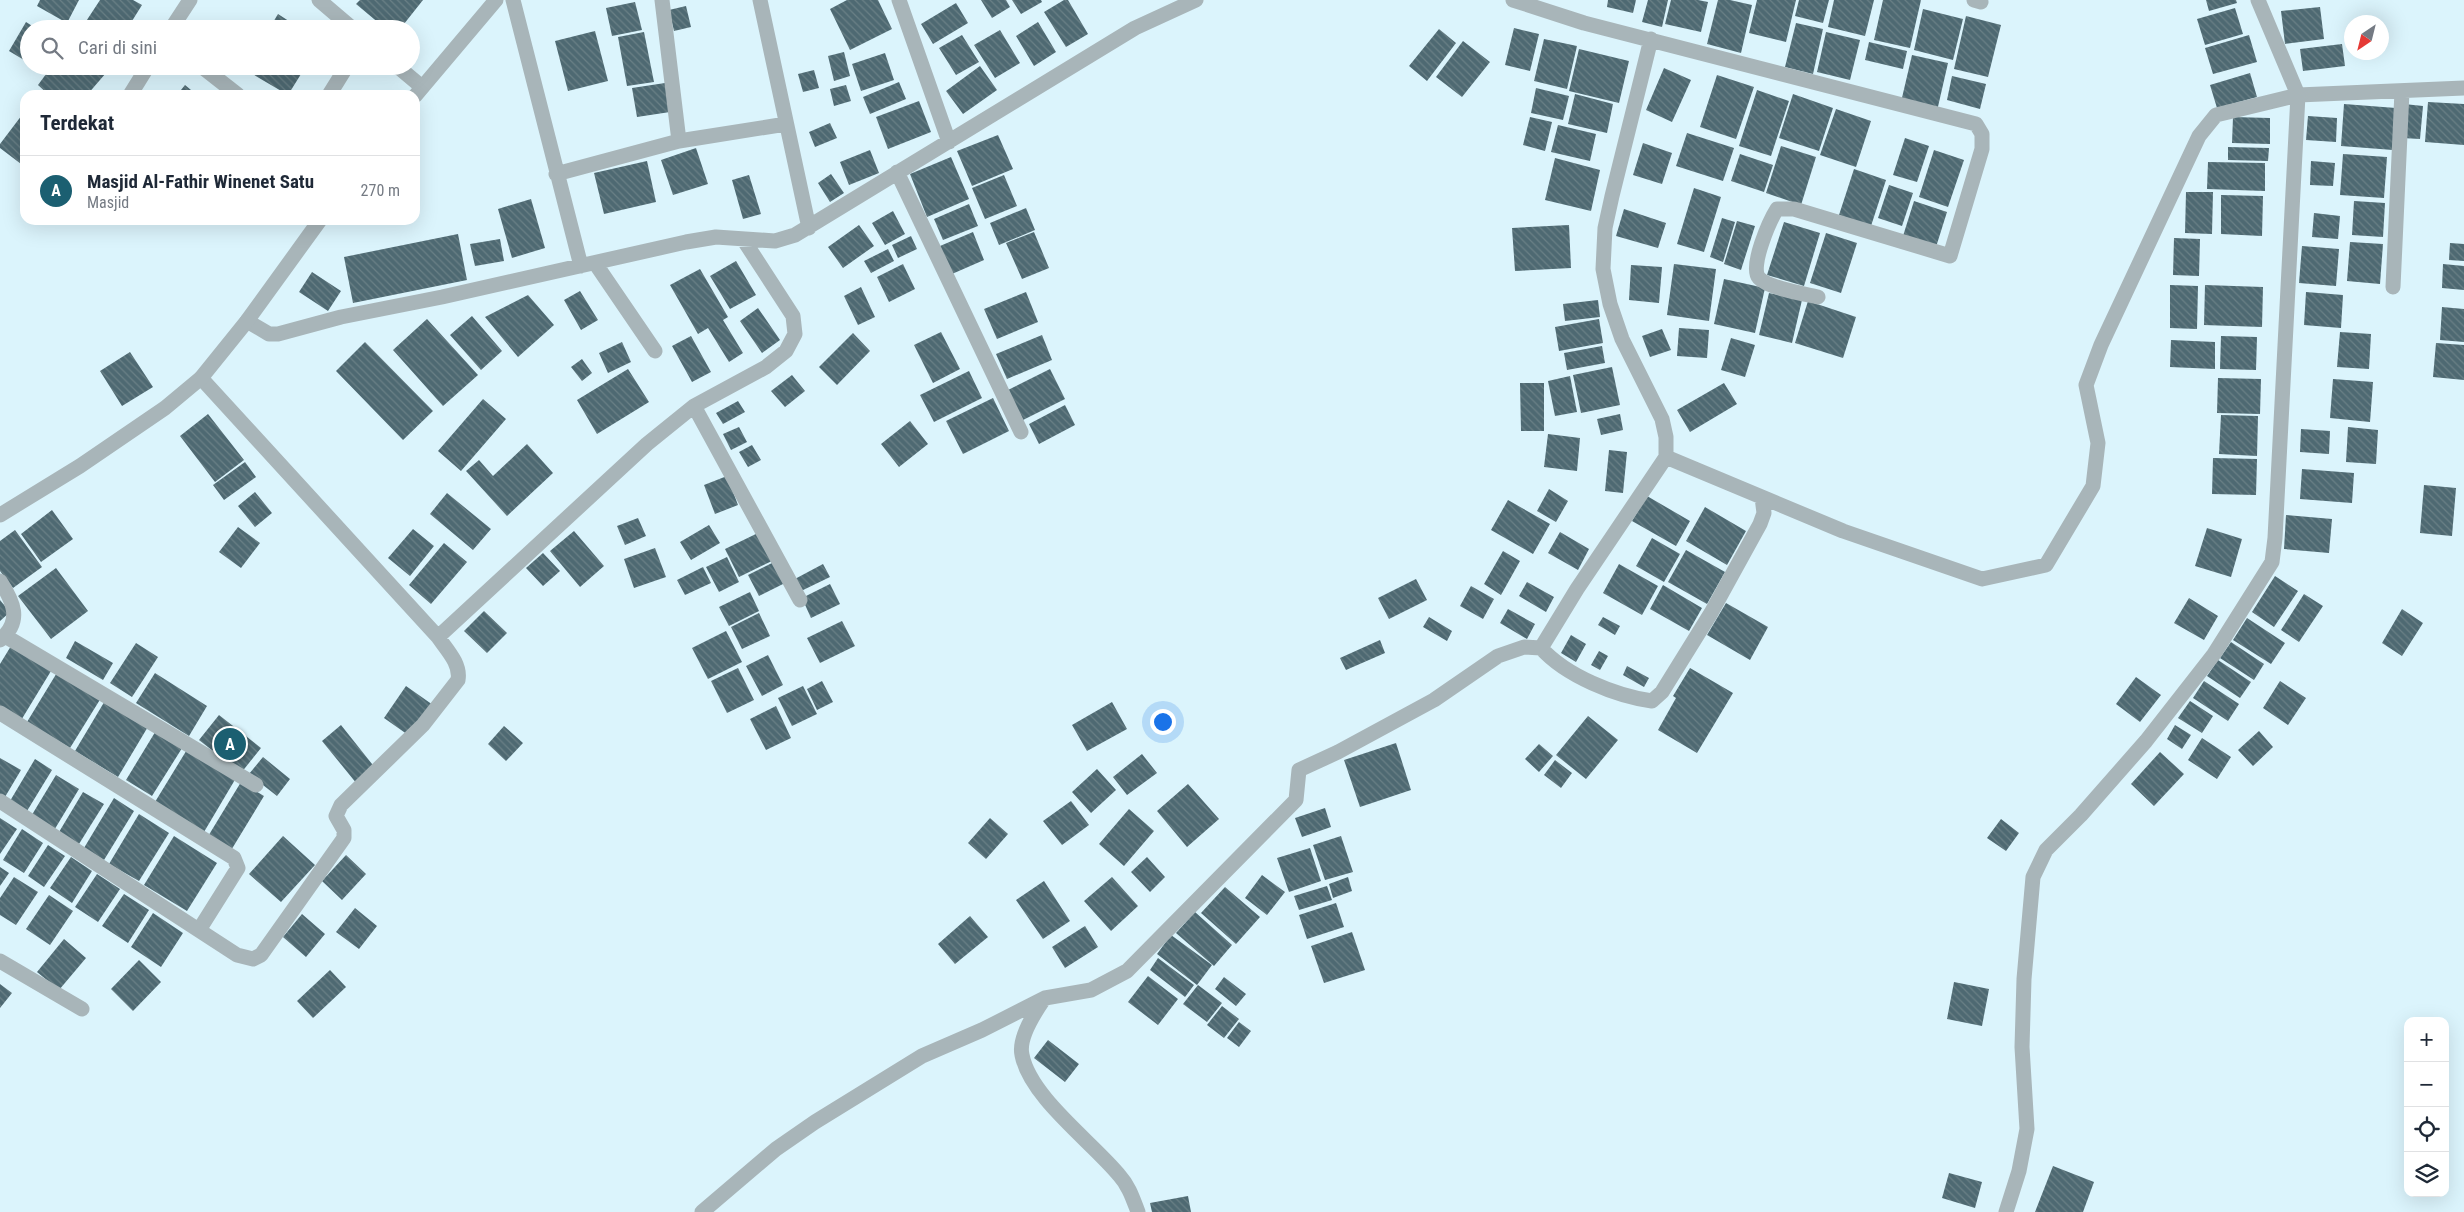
<!DOCTYPE html>
<html lang="id">
<head>
<meta charset="utf-8">
<style>
  :root { --surface:#fff; --page:#f6f6f7; --text:#1f2937; --muted:#747a83; --line:#e0e1e3; --accent:#1b5f71 }
  body { margin:0; font-family:"Roboto Condensed",sans-serif; background:var(--page); color:var(--text) }
  .controls { position:absolute; right:15px; bottom:15px; display:grid; overflow:hidden; border-radius:10px; box-shadow:0 5px 20px #0002 }
  .controls button { width:45px; height:45px; display:grid; place-items:center; padding:0; border:0; border-bottom:1px solid var(--line); background:var(--surface); color:var(--text); font:25px sans-serif }
  .compass { position:absolute; left:2344px; top:15px; width:45px; height:45px; border-radius:50%; background:var(--surface); box-shadow:0 5px 20px #0002; rotate:215deg }
  .you { position:absolute; left:1162px; top:721px; width:18px; height:18px; margin:-12px; border:4px solid #fff; border-radius:50%; background:#1a73e8; box-shadow:0 0 0 8px #1a73e833 }
  .badge { display:grid; place-items:center; width:32px; height:32px; border-radius:50%; background:var(--accent); color:#fff; font-size:16px; font-weight:700 }
  .pin { position:absolute; translate:-50% -50%; border:2px solid #fff; box-shadow:0 1px 5px #0006 }
  .list { margin:0; padding:0; list-style:none }
  h2 { display:flex; justify-content:space-between; align-items:center; height:65px; margin:0; padding:0 20px; font-size:21px }
  h2 small { font-size:16px; font-weight:400; color:var(--muted) }
  .list li { display:grid; grid-template-columns:32px 1fr auto; gap:15px; align-items:center; box-sizing:border-box; height:70px; padding:0 20px; border-top:1px solid var(--line) }
  .list b { display:block; font-size:19px; white-space:nowrap }
  .list p { margin:0; font-size:16px; white-space:nowrap; color:var(--muted) }
  .list em { font-size:16px; font-style:normal; color:var(--muted) }
  .icon { flex:none; width:28px; height:28px; fill:none; stroke:currentColor; stroke-width:2; stroke-linecap:round; stroke-linejoin:round }
  .map { position:relative; flex:none; width:2464px; height:1212px; overflow:hidden }
  .search { position:absolute; background:var(--surface); box-shadow:0 5px 20px #0002; left:20px; top:20px; width:400px; height:55px; display:flex; align-items:center; gap:12px; box-sizing:border-box; padding:0 18px; border-radius:28px; color:var(--muted); font-size:19px }
  .panel { position:absolute; background:var(--surface); box-shadow:0 5px 20px #0002; left:20px; top:90px; width:400px; height:135px; border-radius:15px }
  .map>svg:first-child { display:block }
  .building { fill:url(#building-back-hatch) }
  .lines { fill:none; stroke-linecap:round; stroke-linejoin:round }
  .minor { stroke:#a8b5b9; stroke-width:15 }
  .tertiary { stroke:#a8b5b9; stroke-width:15 }
</style>
</head>
<body>
<div class="map">
<svg width="2464" height="1212" viewBox="0 0 2464 1212">
  <defs>
    <pattern id="building-back-hatch" width="6" height="6" patternUnits="userSpaceOnUse" patternTransform="scale(1.25)"><rect width="6" height="6" fill="#4e6972"/><path d="M-1 5l2 2M0 0l6 6M5-1l2 2" fill="none" stroke="#6a8086"/></pattern>
  </defs>
  <rect width="100%" height="100%" fill="#dbf4fc"/>
  <path class="building" d="M40 0H79L67 23 37 6Z
    M100 0H133L142 5 127 29H81Z
    M360 0H423L400 29H386L356 4Z
    M847 0H878L892 29 850 50 830 9Z
    M981 0H1006L1010 7 992 18Z
    M1012 0H1041L1042 2 1021 14Z
    M1064 0H1068L1088 34 1066 47 1044 12Z
    M1608 0H1636L1633 13 1607 7Z
    M1648 0H1668L1662 27 1642 22Z
    M1671 0H1698L1708 2 1701 32 1665 24Z
    M1718 0H1730L1752 5 1741 53 1707 44Z
    M1757 0H1796L1786 42 1749 33Z
    M1799 0H1829L1823 23 1795 16Z
    M1834 0H1874L1865 36 1828 27Z
    M1883 0H1921L1910 48 1874 40Z
    M2206 0H2236L2237 3 2209 11Z
    M635 2 642 30 612 36 606 8Z
    M956 3 968 23 933 44 921 24Z
    M686 6 691 27 674 31 669 10Z
    M2320 7 2324 39 2285 44 2281 11Z
    M2235 8 2243 34 2205 45 2197 19Z
    M1923 9 1963 19 1953 60 1914 50Z
    M278 14 301 29H269Z
    M1966 16 2001 25 1988 77 1954 69Z
    M26 22 37 29H29V63L9 51Z
    M1038 22 1056 52 1034 66 1016 36Z
    M1796 23 1823 29 1813 74 1785 67Z
    M1514 28 1539 34 1530 71 1505 65Z
    M1439 29 1456 43 1427 81 1409 66Z
    M1000 30 1020 63 995 78 974 45Z
    M595 31 608 81 568 91 555 41Z
    M644 32 654 82 627 86 618 37Z
    M1826 32 1860 40 1850 80 1817 72Z
    M962 35 979 62 956 75 939 48Z
    M2249 35 2257 62 2213 74 2205 48Z
    M1544 39 1577 46 1567 89 1534 81Z
    M1463 41 1490 62 1462 97 1436 77Z
    M1869 42 1907 51 1903 69 1865 60Z
    M2342 44 2345 66 2303 71 2300 49Z
    M1579 49 1629 61 1619 103 1569 91Z
    M844 52 850 76 834 81 828 56Z
    M885 53 894 80 861 91 852 64Z
    M1912 55 1948 63 1937 111 1901 102Z
    M52 66H112L87 95H49L38 85Z
    M246 66H306L288 95 244 69Z
    M980 66 997 90 963 114 946 91Z
    M1664 68 1691 80 1672 122 1646 110Z
    M814 70 819 88 803 92 798 74Z
    M2250 73 2257 97 2217 108 2210 85Z
    M1717 75 1754 87 1736 139 1700 127Z
    M1952 76 1986 84 1980 109 1947 100Z
    M899 82 906 99 870 114 863 97Z
    M665 83 670 112 637 117 632 88Z
    M185 85 197 95H177Z
    M846 85 851 101 834 106 830 89Z
    M1536 88 1569 96 1563 120 1531 113Z
    M1757 90 1789 101 1771 156 1739 146Z
    M1575 94 1613 104 1607 133 1568 124Z
    M1793 94 1833 108 1819 151 1779 138Z
    M919 101 931 132 888 149 876 117Z
    M2428 102 2464 104V145L2425 142Z
    M2344 104 2396 108 2393 150 2341 146Z
    M2404 104 2423 106 2420 139 2402 138Z
    M1836 109 1871 121 1856 167 1820 155Z
    M25 111V167L0 148V144Z
    M2308 116 2337 118 2336 142 2306 140Z
    M1530 117 1552 122 1545 151 1523 145Z
    M2233 117 2270 118V144L2232 143Z
    M830 123 837 138 815 147 809 132Z
    M1558 125 1596 134 1590 161 1551 152Z
    M1687 133 1734 148 1723 181 1676 166Z
    M998 135 1013 169 972 186 957 151Z
    M1905 138 1929 146 1917 182 1893 175Z
    M1643 143 1672 153 1662 184 1633 175Z
    M1781 146 1816 157 1801 205 1766 193Z
    M2228 147 2269 148 2268 161 2228 160Z
    M696 148 708 184 673 195 661 160Z
    M870 150 879 173 849 185 840 162Z
    M1934 150 1964 160 1948 207 1919 197Z
    M1740 154 1773 165 1764 192 1731 181Z
    M2343 154 2387 157 2384 198 2340 195Z
    M951 157 969 199 927 217 910 174Z
    M1555 158 1600 170 1591 211 1545 200Z
    M647 161 656 202 604 214 594 173Z
    M2311 161 2335 163 2333 186 2310 185Z
    M2208 162 2265 163V191L2207 189Z
    M1854 169 1886 180 1871 226 1839 215Z
    M831 174 844 193 830 202 818 183Z
    M749 175 761 214 743 219 732 180Z
    M1004 175 1017 206 985 219 972 188Z
    M1889 185 1913 193 1902 226 1878 218Z
    M1694 188 1721 197 1704 252 1677 244Z
    M2186 192H2213L2212 234 2185 233Z
    M2221 195 2263 196 2262 236 2221 234Z
    M531 199 545 248 512 258 498 209Z
    M1914 201 1947 212 1936 247 1903 236Z
    M2354 201 2385 203 2383 237 2352 235Z
    M969 204 978 226 943 240 934 219Z
    M1026 208 1035 230 999 245 990 223Z
    M1624 209 1666 223 1658 248 1616 236Z
    M893 211 905 234 885 245 872 223Z
    M2314 213 2340 216 2338 239 2312 237Z
    M1722 218 1735 222 1723 262 1710 257Z
    M1737 221 1755 226 1741 270 1724 264Z
    M1784 222 1820 233 1804 286 1767 275Z
    M859 225 874 246 843 268 828 247Z
    M1569 225 1571 268 1515 271 1512 228Z
    M973 232 984 260 952 274 940 246Z
    M1034 232 1049 268 1022 279 1006 243Z
    M1826 233 1857 243 1841 293 1810 283Z
    M458 234 467 280 353 303 344 257Z
    M911 236 917 249 898 258 892 245Z
    M2174 238 2200 239 2199 276 2173 275Z
    M500 239 504 261 475 266 470 244Z
    M2350 242 2383 244 2380 284 2347 281Z
    M2450 243 2464 244V261L2449 260Z
    M2302 246 2339 249 2336 286 2299 283Z
    M888 249 894 261 871 273 864 261Z
    M736 261 756 295 730 309 710 276Z
    M903 264 915 289 889 302 877 277Z
    M1674 264 1716 269 1709 321 1667 315Z
    M2443 264 2464 266V290L2442 288Z
    M1631 265 1662 267 1659 303 1629 300Z
    M700 269 728 317 723 320 743 353 729 362 708 328 698 334 670 285Z
    M312 272 341 291 328 311 299 292Z
    M1724 279 1765 288 1755 333 1714 324Z
    M2170 285 2198 286 2197 329 2170 328Z
    M2205 285 2263 287 2262 327 2204 325Z
    M861 287 875 317 858 325 844 296Z
    M580 291 598 320 581 330 564 300Z
    M1026 292 1038 322 997 339 984 309Z
    M2306 292 2343 295 2341 328 2304 325Z
    M1769 293 1802 300 1792 343 1759 335Z
    M528 295 554 325 518 357 485 317Z
    M1598 300 1600 317 1565 321 1563 304Z
    M1808 301 1856 317 1843 358 1795 343Z
    M2442 307 2464 309V342L2440 340Z
    M758 308 780 340 762 353 740 321Z
    M472 316 502 351 481 370 450 335Z
    M427 319 478 375 443 406 393 350Z
    M1599 319 1603 343 1559 351 1555 327Z
    M1679 328 1709 330 1707 358 1677 356Z
    M1662 329 1671 350 1650 357 1642 336Z
    M941 332 960 369 933 383 914 345Z
    M2340 332 2371 334 2369 369 2337 367Z
    M853 333 870 351 837 385 819 367Z
    M1042 335 1052 360 1007 379 996 354Z
    M691 336 711 372 692 382 672 346Z
    M2221 336 2257 337 2256 370 2220 369Z
    M1731 338 1755 345 1745 377 1721 370Z
    M2171 340 2215 342V369L2170 367Z
    M365 342 433 411 403 440 336 371Z
    M622 342 631 362 608 373 599 353Z
    M2436 343 2464 345V380L2433 377Z
    M1602 346 1605 363 1567 370 1564 353Z
    M130 352 153 387 122 406 100 371Z
    M582 359 592 373 582 381 571 367Z
    M1612 367 1620 405 1581 413 1573 375Z
    M628 369 649 402 597 434 577 400Z
    M1050 369 1065 399 1023 420 1008 390Z
    M969 371 982 398 934 422 920 395Z
    M792 375 805 391 785 407 771 391Z
    M1570 376 1577 412 1555 416 1548 381Z
    M2218 378 2261 379 2260 414 2217 413Z
    M2333 379 2373 382 2370 422 2330 418Z
    M1520 383H1544V431H1521Z
    M1724 383 1737 404 1690 432 1677 410Z
    M993 398 1009 431 963 454 946 421Z
    M483 399 506 419 461 471 438 451Z
    M738 401 745 412 723 424 716 413Z
    M1065 405 1075 425 1039 444 1029 424Z
    M208 414 244 460 215 482 180 436Z
    M1620 414 1623 430 1601 435 1597 419Z
    M2221 415 2258 416 2257 456 2219 454Z
    M910 421 928 444 899 467 881 444Z
    M739 427 747 442 731 450 723 434Z
    M2348 427 2378 430 2376 464 2346 462Z
    M2301 429 2330 431 2329 454 2300 452Z
    M1548 434 1580 438 1577 471 1544 467Z
    M527 444 553 473 507 516 466 471 479 460 493 476Z
    M752 445 761 460 748 467 739 452Z
    M1609 450 1627 452 1623 493 1605 491Z
    M2213 458 2257 459 2256 495 2212 494Z
    M245 462 256 477 224 500 213 485Z
    M2302 469 2354 473 2352 503 2300 499Z
    M727 476 738 505 715 514 704 485Z
    M2424 485 2456 488 2452 536 2420 533Z
    M1549 489 1568 501 1556 522 1537 511Z
    M255 492 272 513 255 527 238 506Z
    M447 493 491 529 473 550 430 514Z
    M1647 496 1690 521 1676 546 1632 521Z
    M1508 500 1550 524 1533 554 1491 530Z
    M1705 507 1746 531 1727 565 1686 541Z
    M52 510 73 539 41 562 21 534Z
    M2286 515 2332 519 2329 553 2284 549Z
    M638 518 646 536 625 545 617 526Z
    M709 525 720 543 691 560 680 542Z
    M238 527 260 543 241 568 219 552Z
    M2207 528 2242 539 2231 577 2195 566Z
    M413 529 434 546 410 576 388 558Z
    M15 530 42 567 13 588 0 571V541Z
    M574 531 604 566 580 587 550 551Z
    M760 532 774 560 739 577 725 549Z
    M1560 532 1589 549 1578 570 1548 553Z
    M1652 538 1680 554 1664 582 1636 566Z
    M444 543 467 562 431 604 409 585Z
    M655 548 666 577 634 588 624 559Z
    M1686 550 1725 572 1707 604 1668 582Z
    M1503 551 1520 561 1501 595 1484 584Z
    M543 553 560 571 543 586 526 568Z
    M727 557 739 582 719 592 706 567Z
    M776 561 787 582 759 596 748 575Z
    M823 564 830 577 799 592 793 580Z
    M1619 564 1658 586 1642 615 1603 593Z
    M703 567 711 583 685 595 677 580Z
    M56 568 88 611 51 639 18 596Z
    M2275 576 2298 591 2274 627 2252 612Z
    M1416 579 1427 600 1389 619 1378 598Z
    M1527 582 1554 597 1546 612 1519 596Z
    M830 584 840 604 811 618 802 598Z
    M1663 585 1702 608 1689 631 1650 609Z
    M1471 586 1494 599 1483 619 1460 606Z
    M750 592 759 611 729 626 719 607Z
    M2304 594 2323 606 2299 642 2281 630Z
    M2189 598 2218 616 2204 640 2174 623Z
    M0 600 10 612 0 621Z
    M1726 603 1768 627 1750 660 1707 635Z
    M1508 609 1535 624 1527 639 1500 623Z
    M2402 609 2423 623 2402 656 2382 643Z
    M484 611 507 633 487 653 464 631Z
    M759 613 770 636 742 649 731 627Z
    M1429 617 1452 631 1447 641 1423 627Z
    M1603 617 1620 626 1615 635 1598 625Z
    M2247 618 2285 643 2271 664 2233 640Z
    M842 621 855 646 820 663 807 638Z
    M726 631 742 662 708 679 692 648Z
    M1571 635 1586 644 1576 662 1561 653Z
    M1380 640 1385 653 1346 670 1340 658Z
    M75 641 113 663 103 680 66 658Z
    M2231 642 2264 664 2254 680 2220 658Z
    M136 643 158 657 132 697 110 683Z
    M11 646 51 671 20 722 0 710V664Z
    M1599 651 1608 656 1600 670 1591 665Z
    M768 655 783 685 762 696 746 666Z
    M2218 660 2251 682 2240 698 2207 676Z
    M1627 666 1649 678 1644 687 1623 675Z
    M738 668 754 700 727 713 711 681Z
    M1690 668 1733 693 1697 753 1658 730 1676 698 1673 696Z
    M58 671 101 698 70 748 27 722Z
    M155 673 207 706 189 736 136 703Z
    M2136 677 2161 695 2140 722 2116 704Z
    M822 681 833 702 817 710 807 689Z
    M2204 681 2239 704 2228 721 2193 698Z
    M2280 681 2306 698 2288 725 2263 708Z
    M406 686 433 705 411 737 384 718Z
    M803 686 817 714 792 726 778 698Z
    M106 699 149 725 118 777 75 751Z
    M2190 701 2213 716 2202 733 2178 718Z
    M1112 702 1127 729 1087 751 1072 725Z
    M776 706 791 738 766 750 750 719Z
    M219 715 261 748 241 773 199 740Z
    M1588 716 1618 740 1586 779 1556 755Z
    M341 725 376 769 357 784 322 741Z
    M2175 725 2191 735 2182 749 2167 739Z
    M504 726 523 743 506 761 488 744Z
    M157 729 184 745 152 796 126 780Z
    M2259 731 2273 747 2253 766 2238 750Z
    M2202 738 2231 757 2217 779 2188 760Z
    M1396 743 1411 790 1360 807 1344 760Z
    M1539 744 1553 756 1539 772 1525 759Z
    M188 748 236 778 204 832 155 802Z
    M2160 752 2184 774 2154 806 2131 784Z
    M1142 754 1157 773 1127 795 1113 777Z
    M263 757 290 779 277 796 249 774Z
    M0 758 21 770 5 797 0 794Z
    M35 759 52 770 27 811 10 801Z
    M1555 760 1572 773 1561 788 1544 775Z
    M1097 769 1116 790 1091 813 1072 792Z
    M56 775 79 789 53 832 30 818Z
    M241 782 264 796 230 852 207 838Z
    M1188 784 1219 819 1187 847 1157 811Z
    M83 792 104 804 79 844 59 832Z
    M114 798 134 811 104 860 84 848Z
    M1071 801 1089 825 1062 845 1043 821Z
    M1325 808 1331 827 1302 837 1295 818Z
    M1129 809 1154 831 1124 866 1099 844Z
    M139 814 169 833 139 881 109 864Z
    M0 818 17 829 0 854Z
    M990 818 1008 834 986 859 968 843Z
    M2001 819 2019 833 2006 851 1987 838Z
    M22 829 43 843 24 873 3 860Z
    M174 836 217 863 187 911 144 885Z
    M283 836 315 865 281 902 249 874Z
    M1341 836 1353 872 1325 880 1313 845Z
    M48 845 65 856 44 887 28 876Z
    M1310 848 1321 881 1289 892 1277 858Z
    M346 855 366 874 342 900 322 881Z
    M71 857 92 871 72 903 50 888Z
    M1147 857 1165 877 1150 892 1131 872Z
    M0 867 9 873 0 886Z
    M97 874 120 889 98 922 75 907Z
    M1262 875 1285 892 1267 915 1245 898Z
    M14 877 38 892 16 925 0 915V898Z
    M1112 877 1138 906 1111 931 1084 901Z
    M1348 877 1352 891 1333 898 1329 884Z
    M1044 881 1070 921 1043 939 1016 900Z
    M1327 886 1332 900 1299 910 1294 896Z
    M1225 887 1260 917 1236 944 1201 913Z
    M124 894 149 910 128 943 102 926Z
    M49 895 73 911 50 945 26 929Z
    M1336 903 1344 927 1307 939 1299 915Z
    M355 908 377 926 359 949 336 932Z
    M1195 912 1232 945 1214 966 1176 933Z
    M153 913 183 933 161 967 131 947Z
    M302 914 325 934 306 957 283 937Z
    M970 916 988 937 955 964 938 944Z
    M1085 926 1098 947 1065 968 1052 947Z
    M1352 932 1365 970 1324 983 1311 946Z
    M1171 935 1212 965 1197 985 1157 954Z
    M64 939 86 958 59 990 37 972Z
    M1158 958 1194 985 1185 997 1150 970Z
    M139 960 161 982 133 1011 111 989Z
    M330 970 346 987 313 1018 297 1001Z
    M1148 976 1178 999 1158 1025 1128 1002Z
    M1224 977 1246 994 1236 1006 1215 989Z
    M1954 982 1989 989 1982 1026 1947 1019Z
    M0 984 12 993 0 1008Z
    M1198 985 1222 1003 1207 1022 1183 1004Z
    M1222 1006 1239 1019 1224 1038 1207 1025Z
    M1239 1022 1251 1031 1239 1047 1227 1038Z
    M1048 1040 1079 1064 1065 1082 1034 1058Z
    M2053 1166 2094 1182 2083 1212H2035Z
    M1949 1173 1982 1182 1975 1208 1942 1198Z
    M1188 1196 1191 1212H1152L1150 1203Z"/>
  <g class="lines">
    <path class="minor" d="M319 0 353 29
      M513 0 581 266
      M662 0 679 141
      M760 0 809 228
      M899 0 949 142
      M1513 0 1584 23 1976 124 1982 134V149L1950 256 1794 209H1777C1770 220 1749 267 1759 278 1768 288 1805 294 1818 297
      M1974 0 1981 2
      M171 29 190 0
      M1651 39 1612 196 1605 228 1603 269 1610 304 1622 339 1662 419 1666 437V457
      M201 66 238 95
      M397 66 422 87
      M130 95 148 66
      M329 95 347 66
      M897 172 1021 432
      M556 174 679 141 786 124
      M595 263 655 351
      M2393 287 2402 91
      M247 321 269 334H278L341 317 442 297 686 242 716 237 775 241 795 235 1135 28 1196 0
      M694 406 800 600
      M0 581C13 601 23 621 0 640
      M5 636 256 785
      M438 637 647 444 694 406 766 367 786 351 795 334 793 316 743 239
      M1541 648C1566 676 1616 696 1652 701L1662 692 1711 613 1760 524 1764 513 1762 497
      M0 713 234 858 238 868 199 930
      M0 801 237 955 253 959 261 955 344 838V830L336 816 341 805 423 725 458 680C461 664 447 650 438 637L201 378
      M0 961 82 1009
      M1044 999C1035 1012 1018 1038 1022 1055 1030 1097 1092 1142 1119 1175 1129 1186 1133 1199 1138 1212
      M702 1212 776 1149 815 1122 922 1056 982 1030 1045 998 1091 990 1127 971 1296 800 1299 770 1338 752 1434 700 1498 656 1524 647 1541 648 1577 589 1666 457 1843 531 1982 579 2046 565 2093 486 2098 443 2086 385 2101 345 2199 136 2216 115 2298 95 2464 88
      M2006 1212 2019 1171 2027 1129 2022 1047 2024 979 2033 877 2046 850 2081 815 2146 741 2214 654 2272 562 2275 538 2298 95 2258 0"/>
    <path class="tertiary" d="M415 96 496 0
      M0 515 80 466 165 408 201 378 247 321 320 220"/>
  </g>
</svg>
<div class="controls">
<button>+</button>
<button>−</button>
<button><svg class="icon" aria-label="locate" viewBox="0 0 24 24"><circle cx="12" cy="12" r="6"/><path d="M12 2v4M12 18v4M2 12h4M18 12h4"/></svg></button>
<button><svg class="icon" aria-label="layers" viewBox="0 0 24 24"><path d="M12 4l9 5-9 5-9-5zM3 14l9 5 9-5"/></svg></button>
</div>
<svg class="compass" viewBox="-18 -18 36 36"><path d="M0-13l5 13h-10z" fill="#e53935"/><path d="M0 13l5-13h-10z" fill="#747a83"/></svg>
<div class="you"></div>
<div class="pin badge" style="left:230px;top:744px">A</div>
<div class="search"><svg class="icon" aria-label="search" viewBox="0 0 24 24"><circle cx="10" cy="10" r="6"/><path d="M15 15l6 6"/></svg>Cari di sini</div>
<section class="panel">
<h2>Terdekat<small></small></h2>
<ul class="list">
<li><span class="badge">A</span><div><b>Masjid Al-Fathir Winenet Satu</b><p>Masjid</p></div><em>270 m</em></li>
</ul>
</section>
</div>
</body>
</html>
